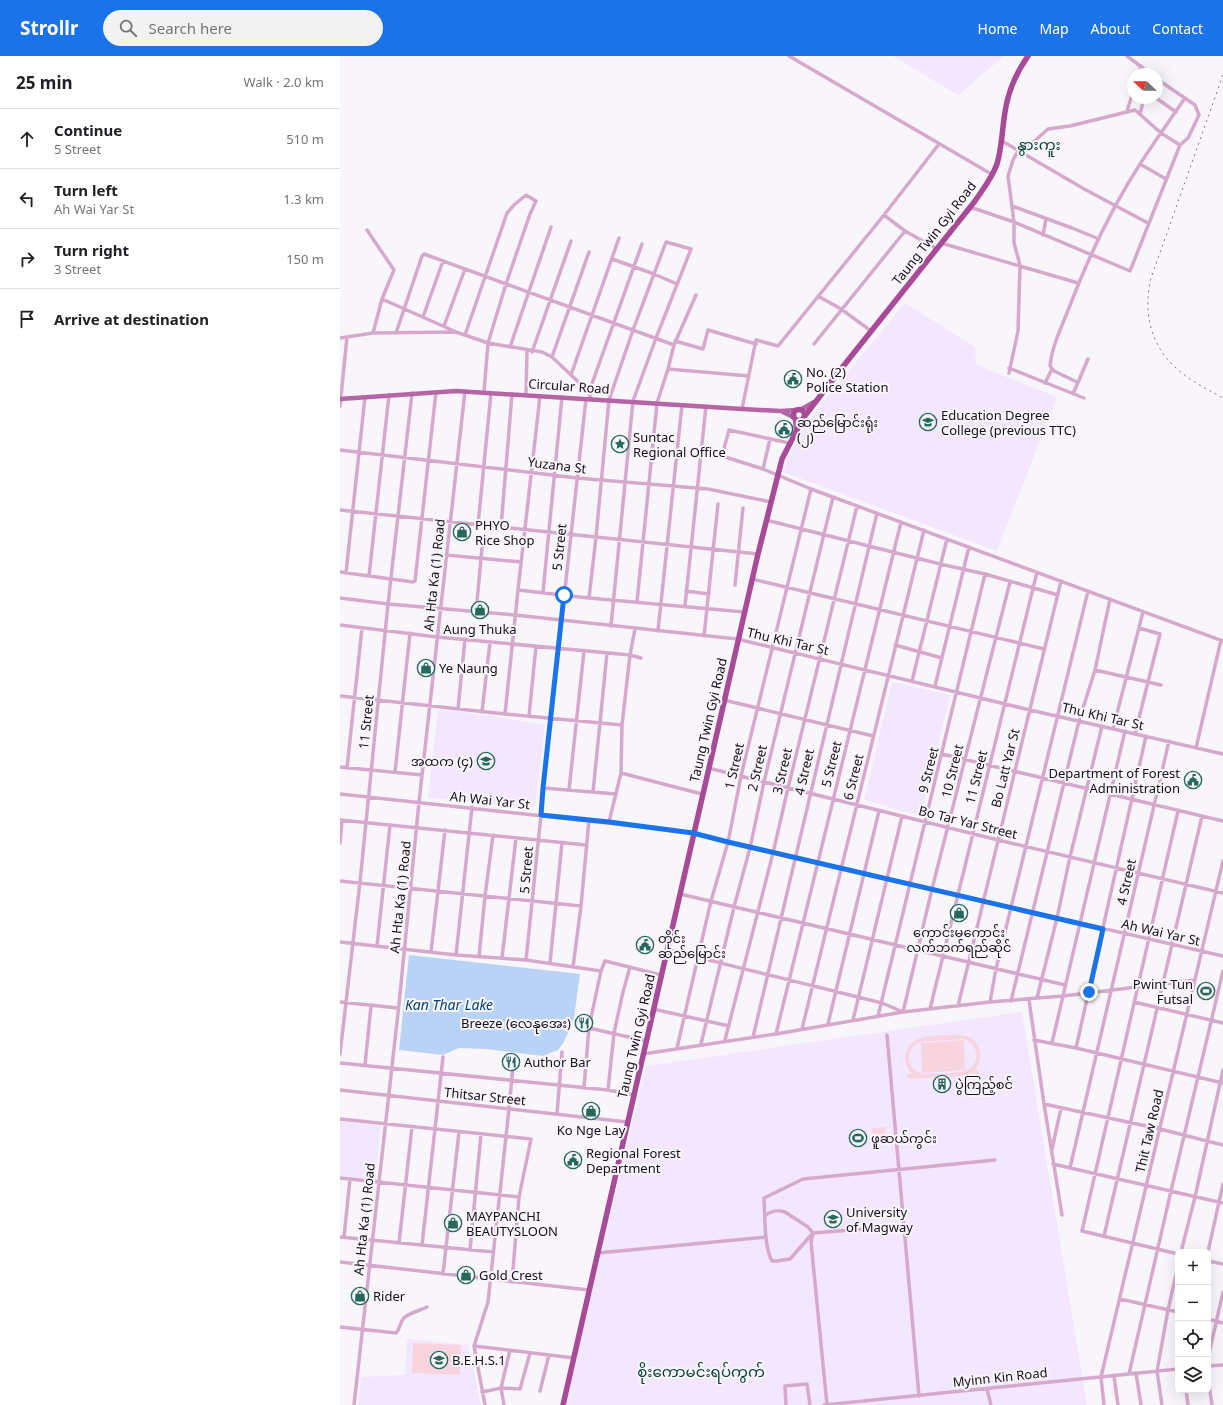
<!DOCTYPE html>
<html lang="en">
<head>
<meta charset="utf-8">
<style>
  :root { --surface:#fff; --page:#f2f2f2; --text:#202124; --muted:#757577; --line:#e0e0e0; --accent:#1a73e8 }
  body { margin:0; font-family:"Noto Sans","Noto Sans Myanmar",sans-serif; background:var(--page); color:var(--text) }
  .controls { position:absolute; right:12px; bottom:12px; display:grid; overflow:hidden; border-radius:6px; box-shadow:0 4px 16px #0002 }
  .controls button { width:36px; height:36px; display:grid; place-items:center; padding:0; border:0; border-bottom:1px solid var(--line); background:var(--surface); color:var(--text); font:20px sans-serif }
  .compass { position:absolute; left:787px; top:12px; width:36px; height:36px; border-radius:50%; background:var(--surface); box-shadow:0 4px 16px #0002; rotate:292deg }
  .stop { position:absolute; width:12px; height:12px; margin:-9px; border:3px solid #1a73e8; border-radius:50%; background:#fff }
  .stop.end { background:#1a73e8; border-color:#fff; box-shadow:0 1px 4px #0008 }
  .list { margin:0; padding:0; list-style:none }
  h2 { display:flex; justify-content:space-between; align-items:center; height:52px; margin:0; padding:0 16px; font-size:17px }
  h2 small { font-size:13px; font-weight:400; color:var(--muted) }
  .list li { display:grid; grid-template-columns:26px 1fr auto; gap:12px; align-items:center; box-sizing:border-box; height:60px; padding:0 16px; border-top:1px solid var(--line) }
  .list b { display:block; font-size:15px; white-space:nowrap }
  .list p { margin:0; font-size:13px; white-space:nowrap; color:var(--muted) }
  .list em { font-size:13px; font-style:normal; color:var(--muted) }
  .icon { flex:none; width:22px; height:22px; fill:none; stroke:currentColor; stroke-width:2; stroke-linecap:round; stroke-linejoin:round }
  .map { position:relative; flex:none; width:883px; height:1349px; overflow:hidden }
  header { display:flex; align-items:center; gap:24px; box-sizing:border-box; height:56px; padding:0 20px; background:var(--accent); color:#fff }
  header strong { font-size:19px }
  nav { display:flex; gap:22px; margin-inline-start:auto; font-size:14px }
  .search { width:280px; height:36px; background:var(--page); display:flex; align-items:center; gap:10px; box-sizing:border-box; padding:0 14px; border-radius:22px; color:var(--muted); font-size:15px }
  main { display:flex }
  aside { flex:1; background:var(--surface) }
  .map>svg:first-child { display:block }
  .built { fill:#f3e7ff }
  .green { fill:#f8d5de; fill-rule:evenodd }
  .water { fill:#b9d3f6 }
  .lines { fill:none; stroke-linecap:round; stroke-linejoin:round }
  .minor { stroke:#d6a9cc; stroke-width:3.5 }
  .major { stroke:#b465a6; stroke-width:4.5 }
  .highway { stroke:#a74a98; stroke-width:5.5 }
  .rail { stroke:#7e7a82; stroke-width:1; stroke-dasharray:2 4; stroke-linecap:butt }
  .route { stroke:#1a73e8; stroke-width:5 }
  .labels { text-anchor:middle; stroke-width:4; stroke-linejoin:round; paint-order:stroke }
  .street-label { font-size:13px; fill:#15101b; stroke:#f8f5fb }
  .poi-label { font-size:13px; fill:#15101b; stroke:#f8f5fb; text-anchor:start }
  .water-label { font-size:14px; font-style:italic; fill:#034082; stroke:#f8f5fb }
  .quarter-label { font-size:15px; fill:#054137; stroke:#f8f5fb }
</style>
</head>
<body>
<header>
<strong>Strollr</strong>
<div class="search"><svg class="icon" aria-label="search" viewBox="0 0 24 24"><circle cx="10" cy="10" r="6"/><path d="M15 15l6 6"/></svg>Search here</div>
<nav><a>Home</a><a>Map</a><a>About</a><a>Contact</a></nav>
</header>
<main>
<aside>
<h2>25 min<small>Walk · 2.0 km</small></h2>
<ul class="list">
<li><svg class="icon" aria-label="ahead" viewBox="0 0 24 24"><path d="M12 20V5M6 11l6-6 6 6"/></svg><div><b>Continue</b><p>5 Street</p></div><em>510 m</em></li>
<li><svg class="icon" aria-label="left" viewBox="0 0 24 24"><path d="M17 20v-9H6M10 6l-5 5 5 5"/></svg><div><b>Turn left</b><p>Ah Wai Yar St</p></div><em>1.3 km</em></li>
<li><svg class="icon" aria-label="right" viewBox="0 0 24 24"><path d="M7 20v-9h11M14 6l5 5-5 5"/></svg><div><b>Turn right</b><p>3 Street</p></div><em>150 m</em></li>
<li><svg class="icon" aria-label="arrive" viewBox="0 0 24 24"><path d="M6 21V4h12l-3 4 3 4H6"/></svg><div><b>Arrive at destination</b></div></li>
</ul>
</aside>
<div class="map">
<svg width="883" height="1349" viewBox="0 0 883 1349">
  <rect width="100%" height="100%" fill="#f8f5fb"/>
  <path class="built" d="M553 0H664L618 39Z
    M565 247 635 291 636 309 717 341 657 495 443 416 447 404 459 380 478 352Z
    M552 626 610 639 581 760 524 744Z
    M98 654 125 656 205 669 195 751 88 742Z
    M682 956 747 1349H225L306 1010Z
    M0 1065 41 1070 35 1123 0 1120Z
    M67 1283 128 1289 141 1349H18L21 1321 65 1319Z"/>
  <path class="green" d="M858 929 875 933 874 941 856 938Z
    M620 979C641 981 645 998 635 1015H638V1019L568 1023 567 1018H572C567 1012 564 1005 566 998 570 975 602 980 620 979ZM623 983C630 985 634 989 636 996 641 1022 600 1017 584 1018 566 1015 564 994 579 986Z
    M624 984 625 1014 582 1017 581 987Z
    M545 1071 546 1087 534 1089 532 1072Z
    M73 1287 121 1289 120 1319 72 1317Z"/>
  <path class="water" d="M69 899 240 918 234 962 224 986 218 994 203 1000 146 993 119 992 103 999 59 994Z"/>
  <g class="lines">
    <path class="minor" d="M449 0 653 119
      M787 0 811 18
      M798 18 801 10
      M816 42 836 56
      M787 55 793 36
      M800 58 804 42
      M662 85 746 134 808 167
      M681 97 708 73 730 70 795 54 821 77 840 89
      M800 108 826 123
      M672 150 732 172 759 183
      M629 152 636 153 674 166 790 215 840 89 848 82 859 59 855 49 817 23
      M544 159 565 175
      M27 174 54 214 42 243 33 277
      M703 179 706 163
      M601 187 738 227
      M272 203 314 218 337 228
      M478 240 501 253 531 275
      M42 243 114 275
      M83 261 103 205
      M104 270 125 213
      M56 277 82 200 84 198 334 289
      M125 279 167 157 174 149 186 139 196 145 190 158 166 228 148 287 144 336
      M0 282 33 277 116 276 148 287 202 296 212 301 249 336
      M335 285 363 293 368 274 416 288
      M474 288 565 175 597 193
      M170 291 211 171
      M192 296 231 185
      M212 301 249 196
      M669 312 744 342
      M328 313 409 320
      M669 317 678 275 680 209 674 187V166L668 120 673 104 678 95
      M231 319 279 182
      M737 326 714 315 710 310C712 290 722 270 729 252 748 202 771 153 800 108 815 85 830 64 845 42
      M705 327 712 313
      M733 338 748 303
      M186 339 187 295
      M251 343 249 336 302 188
      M0 350 7 281
      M402 353 416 284 438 290 544 159 599 88
      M449 387 389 374 382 400 423 413 471 433 883 585
      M0 394 237 422 368 433 431 446
      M423 413 430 383
      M0 454 418 498
      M426 464 600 508 645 518 718 539
      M138 469 151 337
      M161 471 172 338
      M106 499 181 506
      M0 516 73 526 75 525 96 336
      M6 517 25 341
      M29 520 49 339
      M412 523 704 593
      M395 529 403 452
      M178 534 249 542 404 556
      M346 535 369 538
      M203 536 222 341
      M0 542 48 548 175 559 397 583 690 654 883 698
      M249 542 256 481 269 344 293 274 326 186 351 193 316 282 293 345 271 570
      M297 546 317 347 328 313 334 289 356 239
      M345 550 366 350
      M136 556 142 492
      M0 569 97 581 290 599 301 602
      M318 575 342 349
      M364 580 378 448
      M555 589 602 602
      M755 614 821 629
      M572 625 607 483
      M595 630 629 491
      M0 640 165 658 282 669
      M384 644 533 680
      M118 653 125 583
      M142 656 150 586
      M165 658 178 534 200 340
      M189 660 196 590
      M773 673 803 556
      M795 678 820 578 799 572
      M856 692 881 584
      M602 698 883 765
      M0 711 82 719
      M7 712 22 572
      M368 712 658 784 883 837
      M55 716 70 577
      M281 717 362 738
      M203 732 276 738
      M229 734 244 595
      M253 736 267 597
      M0 738 313 772 353 777 388 786 883 900
      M838 755 742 1175 838 1198
      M0 764 246 789
      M269 766 281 717 282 669 290 599 295 573
      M0 787 2 765
      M0 825 241 850
      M340 838 725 929
      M0 886 116 899 186 904 261 915
      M37 890 50 769
      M328 894 542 947 563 956 650 946 723 940 855 924
      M91 896 105 774
      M116 899 132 751
      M139 901 145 840 153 779
      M162 902 176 782
      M186 904 201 759 203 732 246 343
      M210 907 222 787
      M233 911 241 850 249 764
      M697 942 717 862 730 801 762 670
      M689 944 704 1048 722 1159
      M671 945 739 665 755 614 770 543
      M0 946 58 952
      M650 946 656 913 748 535
      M794 946 883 967
      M618 950 721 525
      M313 953 389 970
      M590 953 697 516
      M538 960 645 518
      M513 964 562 760
      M488 968 539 755
      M236 969 306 985
      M462 973 584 474
      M436 978 561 466
      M547 979 579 1340
      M413 981 537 457
      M385 984 433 797 448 732 517 450
      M694 984 736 992 883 1027
      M712 987 785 675
      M361 988 394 851 410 792 424 726 493 441
      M337 992 371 845 388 786 401 720 471 433
      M736 992 806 680
      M0 998 20 826 48 548 72 337
      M303 998 436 978 563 956 592 833 670 526
      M0 1007 268 1034 294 1039
      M25 1009 31 950
      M244 1032 249 971 261 915 265 905 321 919
      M0 1034 287 1066
      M268 1034 274 977 283 936 290 911
      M704 1048 820 1073 883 1089
      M217 1058 222 996
      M0 1063 191 1083 179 1141 172 1226
      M712 1093 721 1052
      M713 1108 883 1147
      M730 1112 829 685
      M0 1122 179 1141
      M425 1160C430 1155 438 1154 445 1156L468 1171 473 1177 450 1203 437 1205H432C424 1192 425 1158 424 1142L463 1123 655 1104
      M764 1180 862 760
      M0 1181 153 1196
      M4 1181 10 1123
      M59 1187 72 1071
      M82 1189 103 1001
      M130 1194 141 1078
      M841 1196 855 1141 883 1014
      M868 1196 883 1128
      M258 1197 426 1181
      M868 1205 883 1208
      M0 1206 249 1234
      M103 1218 119 1076
      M780 1243 838 1256
      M868 1263 883 1267
      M0 1271 56 1277C60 1273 60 1267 63 1263 66 1258 81 1254 87 1251
      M134 1290 234 1302
      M868 1302 883 1236
      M868 1310 883 1309
      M774 1320 778 1349
      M868 1322 872 1349
      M647 1333 651 1349
      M846 1334 848 1349
      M200 1335 209 1299
      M142 1336 161 1332 180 1333 190 1297
      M14 1349 59 948 79 746 125 335
      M145 1349 134 1290 148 1246 169 1053 174 999
      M164 1349 161 1332 170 1294
      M446 1349 445 1330 467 1328 470 1349
      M484 1349 838 1313
      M487 1349 471 1186 473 1177 563 1170
      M764 1349 761 1321 883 805
      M801 1349 796 1317 789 1318 831 1135 883 915
      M822 1349 817 1315 828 1254 838 1210"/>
    <path class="major" d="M0 343 116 335 402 353 441 355 456 354
      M460 354 474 346
      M443 356 453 361
      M455 364 456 375"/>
    <path class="highway" d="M453.5 359a5.5 5.5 0 1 1 11 0a5.5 5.5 0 1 1-11 0Z
      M464 361 497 318 635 145C643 133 652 122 657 108 662 91 662 74 665 56 668 36 676 17 688 0
      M223 1349 418 498 442 403 462 364"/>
    <path class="rail" d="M883 19 811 222C803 255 810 289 836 312 850 325 867 333 883 342"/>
  </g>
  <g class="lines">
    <path class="route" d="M224 539 203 732 201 759 269 766 353 777 388 786 763 873 749 936"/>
  </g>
  <defs>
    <symbol id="civic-ring" viewBox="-11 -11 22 22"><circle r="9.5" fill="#f8f5fb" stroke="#24695b" stroke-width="1.5"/><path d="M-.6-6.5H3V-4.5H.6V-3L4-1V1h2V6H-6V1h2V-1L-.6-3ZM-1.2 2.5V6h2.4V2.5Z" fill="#24695b"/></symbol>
    <symbol id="university-ring" viewBox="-11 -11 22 22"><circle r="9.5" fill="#f8f5fb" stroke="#24695b" stroke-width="1.5"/><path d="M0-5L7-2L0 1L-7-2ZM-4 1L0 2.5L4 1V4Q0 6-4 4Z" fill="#24695b"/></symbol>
    <symbol id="sight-ring" viewBox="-11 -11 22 22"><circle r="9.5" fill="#f8f5fb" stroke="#24695b" stroke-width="1.5"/><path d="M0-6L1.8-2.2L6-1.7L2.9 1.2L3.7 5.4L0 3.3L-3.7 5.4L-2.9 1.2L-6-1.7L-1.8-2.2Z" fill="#24695b"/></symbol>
    <symbol id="shop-ring" viewBox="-11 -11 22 22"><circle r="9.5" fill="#f8f5fb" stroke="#24695b" stroke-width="1.5"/><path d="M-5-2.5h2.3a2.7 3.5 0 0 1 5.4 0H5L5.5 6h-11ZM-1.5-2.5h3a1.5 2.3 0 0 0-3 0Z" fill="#24695b"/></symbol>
    <symbol id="school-ring" viewBox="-11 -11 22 22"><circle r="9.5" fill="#f8f5fb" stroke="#24695b" stroke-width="1.5"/><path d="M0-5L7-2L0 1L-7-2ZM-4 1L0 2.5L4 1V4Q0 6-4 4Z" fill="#24695b"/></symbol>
    <symbol id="stadium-ring" viewBox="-11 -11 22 22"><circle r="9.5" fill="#f8f5fb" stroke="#24695b" stroke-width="1.5"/><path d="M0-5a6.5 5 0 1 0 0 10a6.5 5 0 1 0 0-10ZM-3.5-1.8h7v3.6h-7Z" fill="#24695b"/></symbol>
    <symbol id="restaurant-ring" viewBox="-11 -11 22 22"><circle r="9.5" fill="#f8f5fb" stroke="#24695b" stroke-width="1.5"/><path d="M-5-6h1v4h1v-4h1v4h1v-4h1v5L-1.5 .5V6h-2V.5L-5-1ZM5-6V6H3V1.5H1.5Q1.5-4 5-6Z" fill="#24695b"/></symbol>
    <symbol id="building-ring" viewBox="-11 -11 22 22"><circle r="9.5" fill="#f8f5fb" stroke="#24695b" stroke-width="1.5"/><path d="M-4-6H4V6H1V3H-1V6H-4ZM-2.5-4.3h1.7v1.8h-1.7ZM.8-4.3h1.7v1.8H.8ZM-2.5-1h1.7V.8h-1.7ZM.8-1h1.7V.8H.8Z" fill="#24695b"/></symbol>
  </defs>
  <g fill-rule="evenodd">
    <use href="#civic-ring" x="443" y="313" width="20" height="20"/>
    <use href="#university-ring" x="578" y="356" width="20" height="20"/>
    <use href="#civic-ring" x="434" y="363" width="20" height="20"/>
    <use href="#sight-ring" x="270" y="378" width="20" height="20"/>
    <use href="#shop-ring" x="112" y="466" width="20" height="20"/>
    <use href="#shop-ring" x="130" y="544" width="20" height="20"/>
    <use href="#shop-ring" x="76" y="602" width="20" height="20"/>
    <use href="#school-ring" x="136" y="695" width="20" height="20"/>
    <use href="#civic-ring" x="843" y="714" width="20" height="20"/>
    <use href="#shop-ring" x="609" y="847" width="20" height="20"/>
    <use href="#civic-ring" x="295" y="879" width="20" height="20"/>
    <use href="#stadium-ring" x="856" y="925" width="20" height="20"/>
    <use href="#restaurant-ring" x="234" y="957" width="20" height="20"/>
    <use href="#restaurant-ring" x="161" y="996" width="20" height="20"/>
    <use href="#building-ring" x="592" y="1018" width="20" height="20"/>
    <use href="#shop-ring" x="241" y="1045" width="20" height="20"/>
    <use href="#stadium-ring" x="508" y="1072" width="20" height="20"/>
    <use href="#civic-ring" x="223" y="1094" width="20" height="20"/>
    <use href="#university-ring" x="483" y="1153" width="20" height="20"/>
    <use href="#shop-ring" x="103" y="1157" width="20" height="20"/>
    <use href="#shop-ring" x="116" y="1209" width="20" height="20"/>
    <use href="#shop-ring" x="10" y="1230" width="20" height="20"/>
    <use href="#school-ring" x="89" y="1294" width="20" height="20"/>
  </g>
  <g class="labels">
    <g class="street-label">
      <text transform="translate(594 177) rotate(-52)" y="5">Taung Twin Gyi Road</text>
      <text transform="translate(229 330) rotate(4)" y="5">Circular Road</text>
      <text transform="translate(217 409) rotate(7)" y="5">Yuzana St</text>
      <text transform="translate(219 491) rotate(-84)" y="5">5 Street</text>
      <text transform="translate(94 519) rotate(-84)" y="5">Ah Hta Ka (1) Road</text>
      <text transform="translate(448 585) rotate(13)" y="5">Thu Khi Tar St</text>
      <text transform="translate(763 660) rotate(13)" y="5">Thu Khi Tar St</text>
      <text transform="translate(368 664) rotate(-77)" y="5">Taung Twin Gyi Road</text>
      <text transform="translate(26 666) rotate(-84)" y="5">11 Street</text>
      <text transform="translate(491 708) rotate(-76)" y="5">5 Street</text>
      <text transform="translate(394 710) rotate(-77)" y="5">1 Street</text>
      <text transform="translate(417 712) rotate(-77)" y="5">2 Street</text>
      <text transform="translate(665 712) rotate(-76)" y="5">Bo Latt Yar St</text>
      <text transform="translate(588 714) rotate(-76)" y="5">9 Street</text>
      <text transform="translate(442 715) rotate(-77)" y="5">3 Street</text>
      <text transform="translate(612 715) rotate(-76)" y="5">10 Street</text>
      <text transform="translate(464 716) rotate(-77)" y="5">4 Street</text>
      <text transform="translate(513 721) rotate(-76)" y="5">6 Street</text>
      <text transform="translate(636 721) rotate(-76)" y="5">11 Street</text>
      <text transform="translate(150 744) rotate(6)" y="5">Ah Wai Yar St</text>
      <text transform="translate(628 766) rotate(14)" y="5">Bo Tar Yar Street</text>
      <text transform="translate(186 814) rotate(-85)" y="5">5 Street</text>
      <text transform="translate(786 826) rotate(-77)" y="5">4 Street</text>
      <text transform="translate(60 841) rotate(-84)" y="5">Ah Hta Ka (1) Road</text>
      <text transform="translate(821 876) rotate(13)" y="5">Ah Wai Yar St</text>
      <text transform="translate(296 980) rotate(-77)" y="5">Taung Twin Gyi Road</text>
      <text transform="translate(145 1040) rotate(6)" y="5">Thitsar Street</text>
      <text transform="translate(809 1075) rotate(-77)" y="5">Thit Taw Road</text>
      <text transform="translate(24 1163) rotate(-84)" y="5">Ah Hta Ka (1) Road</text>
      <text transform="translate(660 1321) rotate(-6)" y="5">Myinn Kin Road</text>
    </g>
    <g class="poi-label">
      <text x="466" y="321">No. (2)<tspan x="466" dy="15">Police Station</tspan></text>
      <text x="601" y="364">Education Degree<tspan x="601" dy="15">College (previous TTC)</tspan></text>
      <text x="457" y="371">ဆည်မြောင်းရုံး<tspan x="457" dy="15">(၂)</tspan></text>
      <text x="293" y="386">Suntac<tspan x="293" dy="15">Regional Office</tspan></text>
      <text x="135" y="474">PHYO<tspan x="135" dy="15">Rice Shop</tspan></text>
      <text x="140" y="578" text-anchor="middle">Aung Thuka</text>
      <text x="99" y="617">Ye Naung</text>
      <text x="133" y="710" text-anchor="end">အထက (၄)</text>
      <text x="840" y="722" text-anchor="end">Department of Forest<tspan x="840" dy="15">Administration</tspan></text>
      <text x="619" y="881" text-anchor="middle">ကောင်းမှကောင်း<tspan x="619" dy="15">လက်ဘက်ရည်ဆိုင်</tspan></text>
      <text x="318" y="887">တိုင်း<tspan x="318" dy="15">ဆည်မြောင်း</tspan></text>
      <text x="853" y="933" text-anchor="end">Pwint Tun<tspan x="853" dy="15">Futsal</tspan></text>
      <text x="231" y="972" text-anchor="end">Breeze (လေနုအေး)</text>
      <text x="184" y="1011">Author Bar</text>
      <text x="615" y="1033">ပွဲကြည့်စင်</text>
      <text x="251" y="1079" text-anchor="middle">Ko Nge Lay</text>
      <text x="531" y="1087">ဖူဆယ်ကွင်း</text>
      <text x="246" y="1102">Regional Forest<tspan x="246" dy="15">Department</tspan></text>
      <text x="506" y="1161">University<tspan x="506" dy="15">of Magway</tspan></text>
      <text x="126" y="1165">MAYPANCHI<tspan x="126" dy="15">BEAUTYSLOON</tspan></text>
      <text x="139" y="1224">Gold Crest</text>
      <text x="33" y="1245">Rider</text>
      <text x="112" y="1309">B.E.H.S.1</text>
    </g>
    <g class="water-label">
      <text x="109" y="954">Kan Thar Lake</text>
    </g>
    <g class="quarter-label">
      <text x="699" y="94">နွားကူး</text>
      <text x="361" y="1321">စိုးကောမင်းရပ်ကွက်</text>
    </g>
  </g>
</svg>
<div class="controls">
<button>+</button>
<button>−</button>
<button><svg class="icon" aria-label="locate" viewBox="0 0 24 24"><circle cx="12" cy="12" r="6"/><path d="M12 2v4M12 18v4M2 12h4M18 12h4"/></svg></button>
<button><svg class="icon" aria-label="layers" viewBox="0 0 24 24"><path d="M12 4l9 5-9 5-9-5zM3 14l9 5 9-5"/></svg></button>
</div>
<svg class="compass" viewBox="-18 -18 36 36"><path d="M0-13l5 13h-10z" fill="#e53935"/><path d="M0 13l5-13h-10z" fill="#757577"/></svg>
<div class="stop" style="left:224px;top:539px"></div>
<div class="stop end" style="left:749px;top:936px"></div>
</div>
</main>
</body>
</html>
